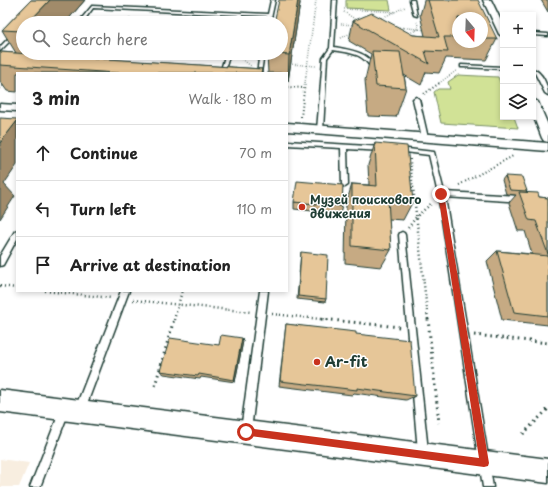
<!DOCTYPE html>
<html lang="en">
<head>
<meta charset="utf-8">
<style>
  :root { --surface:#fff; --page:#f2f2f2; --text:#222; --muted:#767676; --line:#e0e0e0 }
  body { margin:0; font-family:"Playpen Sans",sans-serif; background:var(--page); color:var(--text) }
  .controls { position:absolute; right:12px; top:12px; display:grid; overflow:hidden; border-radius:0px; box-shadow:0 2px 6px #0003 }
  .controls button { width:36px; height:36px; display:grid; place-items:center; padding:0; border:0; border-bottom:1px solid var(--line); background:var(--surface); color:var(--text); font:20px sans-serif }
  .compass { position:absolute; left:452px; top:12px; width:36px; height:36px; border-radius:50%; background:var(--surface); box-shadow:0 2px 6px #0003; rotate:161deg }
  .stop { position:absolute; width:12px; height:12px; margin:-9px; border:3px solid #c8321e; border-radius:50%; background:#fff }
  .stop.end { background:#c8321e; border-color:#fff; box-shadow:0 1px 4px #0008 }
  .list { margin:0; padding:0; list-style:none }
  h2 { display:flex; justify-content:space-between; align-items:center; height:52px; margin:0; padding:0 16px; font-size:17px }
  h2 small { font-size:13px; font-weight:400; color:var(--muted) }
  .list li { display:grid; grid-template-columns:26px 1fr auto; gap:12px; align-items:center; box-sizing:border-box; height:56px; padding:0 16px; border-top:1px solid var(--line) }
  .list b { display:block; font-size:15px; white-space:nowrap }
  .list em { font-size:13px; font-style:normal; color:var(--muted) }
  .icon { flex:none; width:22px; height:22px; fill:none; stroke:currentColor; stroke-width:2; stroke-linecap:round; stroke-linejoin:round }
  .map { position:relative; flex:none; width:548px; height:487px; overflow:hidden }
  .search { position:absolute; background:var(--surface); box-shadow:0 2px 6px #0003; left:16px; top:16px; width:272px; height:44px; display:flex; align-items:center; gap:10px; box-sizing:border-box; padding:0 14px; border-radius:22px; color:var(--muted); font-size:15px }
  .panel { position:absolute; background:var(--surface); box-shadow:0 2px 6px #0003; left:16px; top:72px; width:272px; height:220px; border-radius:0px }
  .map>svg:first-child { display:block }
  .built { fill:#f8eee0 }
  .green { fill:#d1e296; stroke:#789065 }
  .lines { fill:none; stroke-linecap:round; stroke-linejoin:round }
  .service-casing { stroke:#1f3d34; stroke-width:3 }
  .minor-casing { stroke:#1f3d34; stroke-width:3 }
  .tertiary-casing { stroke:#1f3d34; stroke-width:3 }
  .path-far3 { stroke:#1f3d34; stroke-width:1.5; stroke-dasharray:0.5 2; stroke-linecap:butt }
  .path-far2 { stroke:#1f3d34; stroke-width:2; stroke-dasharray:1 2.5; stroke-linecap:butt }
  .path-far1 { stroke:#1f3d34; stroke-width:2.5; stroke-dasharray:1 3; stroke-linecap:butt }
  .path { stroke:#1f3d34; stroke-width:3; stroke-dasharray:1.5 4; stroke-linecap:butt }
  .service { fill:#fff; fill-rule:evenodd }
  .minor { fill:#fff; fill-rule:evenodd }
  .tertiary { fill:#fff; fill-rule:evenodd }
  .wall { fill:#c6aa83; stroke:#1f3d34; fill-rule:evenodd }
  .shaded-wall { fill:#a18b6a; stroke:#1f3d34 }
  .building { fill:#e6c698; stroke:#1f3d34 }
  .route { fill:#c8321e }
  .poi-dot { fill:#c8321e; stroke:#fff; stroke-width:1.5 }
  .labels { text-anchor:middle; stroke-width:3; stroke-linejoin:round; paint-order:stroke }
  .poi-label { font-size:12px; font-weight:bold; fill:#1f3d34; stroke:#fff; text-anchor:start }
  .near-poi-label { font-size:14px; font-weight:bold; fill:#1f3d34; stroke:#fff; text-anchor:start }
</style>
</head>
<body>
<div class="map">
<svg width="548" height="487" viewBox="0 0 548 487">
  <rect width="100%" height="100%" fill="#fff"/>
  <filter id="ink" filterUnits="userSpaceOnUse"><feTurbulence type="fractalNoise" baseFrequency=".025" numOctaves="2"/><feDisplacementMap in="SourceGraphic" scale="8" xChannelSelector="R" yChannelSelector="G"/><feConvolveMatrix kernelMatrix="1 2 1 2 8 2 1 2 1" color-interpolation-filters="sRGB"/></filter>
  <g filter="url(#ink)">
    <path class="built" d="M0 459 29 463 19 487H0Z"/>
    <path class="green" d="M346 0H389L391 10 346 8Z
      M458 75 498 77 503 90V117H514L518 128 441 123 434 92 438 89H450L448 82Z"/>
    <g class="lines">
      <defs>
        <path id="service" d="M271 0H275L270 23H266L267 16 242 15 240 23H236L238 15 93 8 82 23H78L92 6 268 14Z
          M333 0H337L334 47C350 50 370 52 376 69L372 70C364 53 350 53 333 50L327 58 323 130 320 132 317 130 323 58 330 48Z
          M410 0H414L417 16 414 15Z
          M21 25H23V28L0 51V47Z
          M533 33 548 34V36L533 35Z
          M55 53H59L51 64H47V63Z
          M226 53H230L224 73H220Z
          M260 53H264L261 73H257Z
          M461 65 503 67V69L463 67H461Z
          M533 69C542 72 548 85 548 95L545 93 535 73 533 72Z
          M416 97 419 99 428 138 425 140 422 138 413 99Z
          M287 141 383 147 386 149 383 151 347 149 348 185 345 187 342 185 341 148 287 145Z
          M399 148 434 152 444 192 522 196 525 199 522 202 445 197 493 487H483L438 194 429 155 397 151 396 150Z
          M17 230V239L3 265 0 266V256L15 231Z
          M402 232 404 233 405 235 428 451 426 454 423 456 420 454 418 451 399 235 400 233Z
          M121 291H129L85 409 83 412 80 414 77 412 75 409Z
          M260 291H268L251 430 249 433 246 435 243 433 241 430Z
          M64 406 67 408 69 411 40 487H30L61 408Z"/>
        <path id="minor" d="M483 0H491L503 25V37L499 34Z
          M533 99 538 102 548 125V142L544 141 542 138 533 115Z
          M0 104 17 105V111L0 110Z
          M287 123 548 143V151L287 131Z"/>
        <path id="tertiary" d="M0 390 548 459V483L0 412Z"/>
      </defs>
      <use href="#service" class="service-casing"/>
      <use href="#minor" class="minor-casing"/>
      <use href="#tertiary" class="tertiary-casing"/>
      <path class="path-far3" d="M344 9 395 12
        M344 12 358 21
        M379 19 405 7
        M127 23 130 18
        M143 23 154 19
        M341 24 354 25
        M397 27 426 30
        M407 34 419 29 417 22
        M341 38 353 32
        M236 55 251 66
        M290 64 316 66
        M305 83 316 0
        M439 83 456 71"/>
      <path class="path-far2" d="M287 87 304 88
        M0 89 5 83
        M424 94 441 82
        M301 117 305 82
        M410 159 413 188
        M459 185 513 156"/>
      <path class="path-far1" d="M413 187 428 320
        M408 228 417 216 432 203
        M0 286 17 288
        M45 291 112 298
        M133 300 251 312
        M272 314 330 320
        M174 320 182 291"/>
      <path class="path" d="M321 319 400 327
        M428 319 439 423
        M474 335 548 343
        M155 386 174 319
        M523 434 548 409"/>
      <use href="#service" class="service"/>
      <use href="#minor" class="minor"/>
      <use href="#tertiary" class="tertiary"/>
    </g>
    <path class="wall" d="M31 0H85L65 23H23V53H40L39 55 78 57 77 55 104 53 101 59 262 69V73H17V92L7 91 0 81V52L16 53 2 30Z
      M424 0H471L497 39 486 60 446 58 439 73 426 72 421 85 404 75 406 88 396 117 368 116 365 80 371 54 349 41 353 21 413 35 425 36 420 15 424 1ZM458 18H482V42H458Z
      M541 0H548V12Z
      M300 3 288 81 287 80V73H268L267 53Z
      M375 143 413 201 403 220 389 219 391 250 381 267 345 263 346 204 352 184 369 185 368 165Z
      M505 176 527 191 526 192 539 197 548 198V325L502 320 487 261 497 251 532 254 525 231H518L509 203 516 195 506 194 502 180Z
      M294 202 342 206 340 214 294 209Z
      M301 252 326 299 325 302 297 299Z
      M286 324 356 334 415 396 406 400 354 393 352 395 279 386Z
      M243 341 235 382 201 377 200 379 164 374 160 371 219 345Z"/>
    <path class="shaded-wall" d="M50 0H85L65 23H28Z
      M298 0H300V3L288 81 289 55Z
      M34 53H40L37 57Z
      M100 53H104L99 61 97 57Z
      M17 121V165L4 184 15 196 0 219V143Z
      M242 338 243 341 235 382 234 380Z"/>
    <path class="building" d="M31 0H50L28 23H23V29L21 31 2 30Z
      M279 0H298L289 55 267 53H281V23H274Z
      M428 0H478L497 39H482V18H458V37H444L448 52 425 51 429 64 353 21 372 13 413 35 439 37Z
      M372 51 400 52 406 88 376 86Z
      M0 52 262 69 261 73H116L0 65Z
      M79 53H100L97 57 77 55Z
      M0 118 17 119V121L0 143Z
      M375 143 407 146 413 201 388 198 391 250 352 246V184L377 186Z
      M505 176 522 177 527 191 510 190Z
      M297 181 343 185 342 206 294 202Z
      M519 192 538 193 539 197 548 198V254L536 221 529 220Z
      M497 251 548 256V316L514 312Z
      M301 252 328 255 326 299 298 296Z
      M286 324 356 332V334L410 340 415 396 357 388V390L280 381Z
      M221 335 242 338 234 380 199 374 198 376 160 371 170 338 219 345Z"/>
  </g>
  <path class="route" d="M441 192 444 194 489 463 488 466 484 467 243 435 242 432 243 429 246 428 479 458 438 194Z"/>
  <g class="poi-dot">
    <circle cx="302" cy="207" r="4"/>
    <circle cx="317" cy="362" r="4"/>
  </g>
  <g class="labels">
    <g class="poi-label">
      <text x="310" y="204">Музей поискового<tspan x="310" dy="14">движения</tspan></text>
    </g>
    <g class="near-poi-label">
      <text x="325" y="367">Ar-fit</text>
    </g>
  </g>
</svg>
<div class="controls">
<button>+</button>
<button>−</button>
<button><svg class="icon" aria-label="layers" viewBox="0 0 24 24"><path d="M12 4l9 5-9 5-9-5zM3 14l9 5 9-5"/></svg></button>
</div>
<svg class="compass" viewBox="-18 -18 36 36"><path d="M0-13l5 13h-10z" fill="#e53935"/><path d="M0 13l5-13h-10z" fill="#767676"/></svg>
<div class="stop" style="left:246px;top:432px"></div>
<div class="stop end" style="left:441px;top:194px"></div>
<div class="search"><svg class="icon" aria-label="search" viewBox="0 0 24 24"><circle cx="10" cy="10" r="6"/><path d="M15 15l6 6"/></svg>Search here</div>
<section class="panel">
<h2>3 min<small>Walk · 180 m</small></h2>
<ul class="list">
<li><svg class="icon" aria-label="ahead" viewBox="0 0 24 24"><path d="M12 20V5M6 11l6-6 6 6"/></svg><div><b>Continue</b></div><em>70 m</em></li>
<li><svg class="icon" aria-label="left" viewBox="0 0 24 24"><path d="M17 20v-9H6M10 6l-5 5 5 5"/></svg><div><b>Turn left</b></div><em>110 m</em></li>
<li><svg class="icon" aria-label="arrive" viewBox="0 0 24 24"><path d="M6 21V4h12l-3 4 3 4H6"/></svg><div><b>Arrive at destination</b></div></li>
</ul>
</section>
</div>
</body>
</html>
